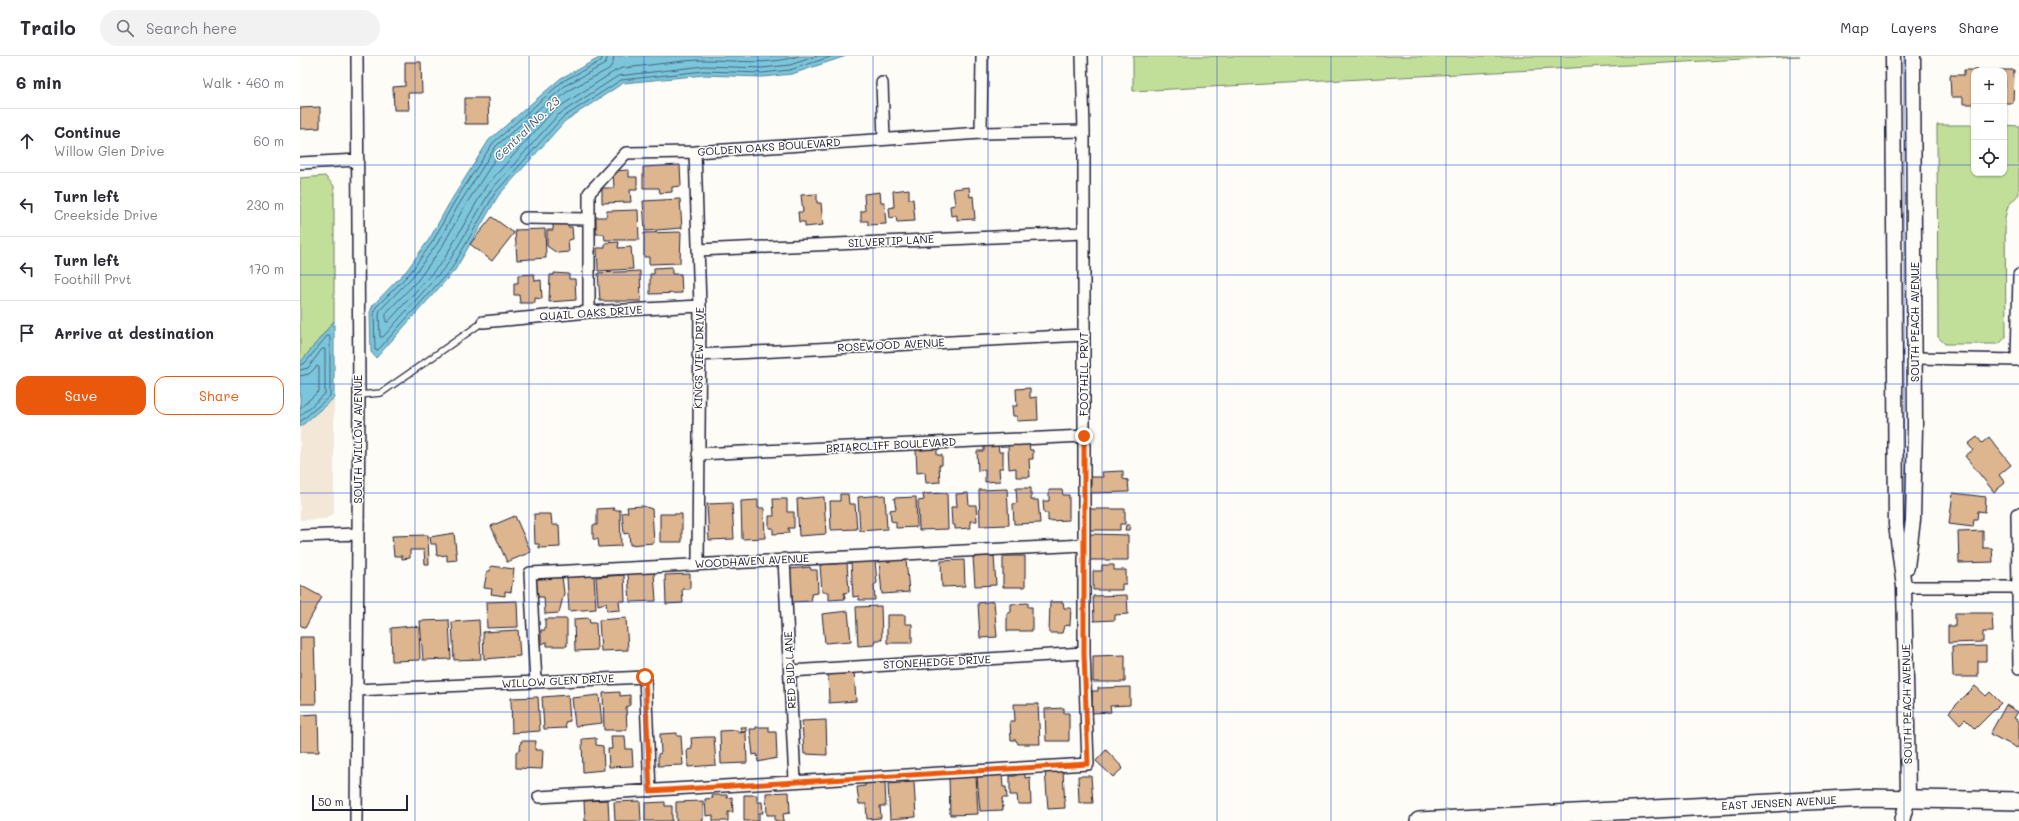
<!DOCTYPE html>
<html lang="en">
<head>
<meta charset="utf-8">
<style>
  :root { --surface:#fff; --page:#f2f2f3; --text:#2b2b33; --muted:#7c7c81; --line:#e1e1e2; --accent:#ea580c }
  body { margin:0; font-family:Mali,sans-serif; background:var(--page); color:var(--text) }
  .controls { position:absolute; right:12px; top:12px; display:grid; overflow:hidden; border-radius:8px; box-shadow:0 1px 3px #0004 }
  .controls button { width:36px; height:36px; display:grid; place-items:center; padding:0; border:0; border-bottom:1px solid var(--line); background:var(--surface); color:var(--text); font:20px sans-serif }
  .scale { position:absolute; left:12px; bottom:10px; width:96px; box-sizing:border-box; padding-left:4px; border:2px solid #22223b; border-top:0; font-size:11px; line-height:14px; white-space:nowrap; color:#22223b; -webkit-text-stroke:3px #fdfcf7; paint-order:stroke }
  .stop { position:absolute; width:12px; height:12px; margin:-9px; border:3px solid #ea580c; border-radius:50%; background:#fff }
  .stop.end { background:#ea580c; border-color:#fff; box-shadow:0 1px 4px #0008 }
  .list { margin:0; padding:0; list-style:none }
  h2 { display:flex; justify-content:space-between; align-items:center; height:52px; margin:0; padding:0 16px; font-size:17px }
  h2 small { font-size:13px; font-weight:400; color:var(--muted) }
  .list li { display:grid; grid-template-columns:26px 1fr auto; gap:12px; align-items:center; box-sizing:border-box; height:64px; padding:0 16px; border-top:1px solid var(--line) }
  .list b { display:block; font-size:15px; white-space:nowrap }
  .list p { margin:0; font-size:13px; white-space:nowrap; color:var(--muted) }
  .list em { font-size:13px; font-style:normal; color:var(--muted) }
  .actions { display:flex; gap:8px; padding:12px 16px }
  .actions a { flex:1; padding:9px 0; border:1px solid var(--accent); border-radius:12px; text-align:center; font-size:14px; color:var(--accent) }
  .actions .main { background:var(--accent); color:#fff }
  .icon { flex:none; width:22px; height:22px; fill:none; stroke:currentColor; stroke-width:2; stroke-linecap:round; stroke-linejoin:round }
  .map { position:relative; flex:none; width:1719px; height:765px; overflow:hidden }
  header { display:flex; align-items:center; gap:24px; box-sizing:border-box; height:56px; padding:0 20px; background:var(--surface); border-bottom:1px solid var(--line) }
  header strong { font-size:19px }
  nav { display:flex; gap:22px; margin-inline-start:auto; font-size:14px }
  .search { width:280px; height:36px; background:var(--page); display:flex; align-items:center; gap:10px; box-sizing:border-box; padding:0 14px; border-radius:22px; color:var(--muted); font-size:15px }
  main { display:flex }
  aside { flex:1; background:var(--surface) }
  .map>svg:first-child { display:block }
  .built { fill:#f3e7d8 }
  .green { fill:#c1df98; stroke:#72806a }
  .water { fill:#7bc6db; stroke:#57849b }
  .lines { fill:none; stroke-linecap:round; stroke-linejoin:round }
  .shore { stroke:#46647b; stroke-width:1 }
  .building { fill:#ddb58e; stroke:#22223b }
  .service-casing { stroke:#22223b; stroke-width:8 }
  .minor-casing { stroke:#22223b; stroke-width:14 }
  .tertiary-casing { stroke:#22223b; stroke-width:17 }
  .primary-casing { stroke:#22223b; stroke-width:20 }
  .service { stroke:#fdfcf7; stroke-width:5.5 }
  .minor { stroke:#fdfcf7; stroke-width:11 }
  .tertiary { stroke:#fdfcf7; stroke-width:14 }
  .primary { stroke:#fdfcf7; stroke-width:17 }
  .route { stroke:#ea580c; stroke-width:5 }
  .grid { fill:none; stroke:#1d4ed8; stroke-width:1; stroke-opacity:0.55 }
  .labels { text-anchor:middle; stroke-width:3; stroke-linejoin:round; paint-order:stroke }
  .street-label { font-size:11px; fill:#22223b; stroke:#fdfcf7 }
  .water-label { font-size:12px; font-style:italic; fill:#415b73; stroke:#fdfcf7 }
</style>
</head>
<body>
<header>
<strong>Trailo</strong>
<div class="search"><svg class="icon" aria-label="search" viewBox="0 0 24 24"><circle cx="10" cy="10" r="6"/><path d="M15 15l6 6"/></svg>Search here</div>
<nav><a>Map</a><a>Layers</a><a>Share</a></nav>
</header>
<main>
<aside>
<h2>6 min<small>Walk · 460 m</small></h2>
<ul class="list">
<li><svg class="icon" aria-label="ahead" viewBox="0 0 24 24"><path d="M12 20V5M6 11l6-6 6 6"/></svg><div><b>Continue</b><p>Willow Glen Drive</p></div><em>60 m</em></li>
<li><svg class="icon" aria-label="left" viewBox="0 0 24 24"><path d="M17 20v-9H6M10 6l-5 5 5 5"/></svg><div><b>Turn left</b><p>Creekside Drive</p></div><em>230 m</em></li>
<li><svg class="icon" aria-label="left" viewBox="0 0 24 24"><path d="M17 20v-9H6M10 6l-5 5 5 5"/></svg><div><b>Turn left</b><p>Foothill Prvt</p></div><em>170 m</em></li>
<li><svg class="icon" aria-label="arrive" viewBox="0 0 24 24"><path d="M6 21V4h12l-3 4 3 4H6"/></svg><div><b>Arrive at destination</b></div></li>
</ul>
<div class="actions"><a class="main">Save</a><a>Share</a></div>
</aside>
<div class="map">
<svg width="1719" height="765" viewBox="0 0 1719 765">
  <rect width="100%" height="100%" fill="#fdfcf7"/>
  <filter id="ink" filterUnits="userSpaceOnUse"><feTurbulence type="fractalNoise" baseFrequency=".025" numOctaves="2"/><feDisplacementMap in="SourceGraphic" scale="8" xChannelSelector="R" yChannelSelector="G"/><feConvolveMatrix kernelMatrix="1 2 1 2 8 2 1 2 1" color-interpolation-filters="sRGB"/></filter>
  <g filter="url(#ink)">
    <path class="built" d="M34 342V458L25 463 0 464V371Z"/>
    <path class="green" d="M833 0H1500L833 35Z
      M1637 69H1674V117H1704V69L1719 70V138L1708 150 1705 162 1706 281 1699 288H1645L1638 281Z
      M25 120 34 130V265L0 307V122Z"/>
    <path class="water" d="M303 0H546L492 18 462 21 404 19 323 27 265 65 198 140 155 214 76 302 71 296 70 256 73 249 107 214 130 182 150 146 189 84 261 22Z
      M34 265V342L0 371V307Z"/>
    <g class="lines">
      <path class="shore" d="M303 0 301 5 263 25 193 87 153 148 133 185 110 217 76 251 74 257 75 294H78L152 212 195 137 262 62 321 24 404 15 462 17 490 14 533 0
        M308 0 305 8 266 29 196 90 158 150 137 188 113 220 80 254 79 258 80 281H83L147 209 191 134 258 59 318 20 404 10 462 12 490 9 517 0
        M314 0 313 7 309 13 269 34 201 94 163 153 142 191 118 224 86 257V266H88L143 205 186 130 253 55 315 15 322 12C349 10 378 4 405 4 436 4 468 10 498 0
        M0 309 5 307 27 280H30V340L0 366
        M0 314 8 312 22 293H25V338L0 360
        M0 320 9 318 17 310 19 311V335L0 352"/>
    </g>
    <path class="building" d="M105 6H121L122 37H108L109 54H94L93 31 105 30Z
      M1664 14H1678L1674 15V48H1663V41H1651L1650 19H1664Z
      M1699 14H1714L1713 47H1704V15Z
      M165 42H188L189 68H165Z
      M20 51V72L0 73V52Z
      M380 109 381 130 372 131V136L360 137 359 132H343V111Z
      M329 114V121H337V134H330L331 146 302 147V132H314L313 115Z
      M669 131 670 141 673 140 675 163 657 164V159L651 160 650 150 655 149 653 133Z
      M609 133V143H613L615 165 597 166 596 161 590 162 589 152 594 151 593 135Z
      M580 136 581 146H584L586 168 568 169V165H561V155H565L564 138Z
      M517 138V147H521L523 169 505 171V166H499L498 156H503L501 139Z
      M380 143 382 172 345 175 343 145Z
      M338 154 339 184H305L304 178H296V161H306L307 155Z
      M192 161 214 177 192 205 170 188Z
      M267 163 268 171H272L273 183 268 184 269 196 257 197 247 190V174H253V164Z
      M245 173 246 202 217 204 215 174Z
      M381 176 380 207 349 208V201H344V177Z
      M319 186 318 192 331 191 333 213 298 215 297 192H305V187Z
      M372 211V218H381L382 237 350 238V218H354V212Z
      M340 215 341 245H300L298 217Z
      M254 217 269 218V223H275L276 244 249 246 250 219H254Z
      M234 218 235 225 241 224 242 243 235 242V247H220L219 239H214V227H218V219Z
      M730 332V342L737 341 738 364 717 365V360H713L712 350H717L716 333Z
      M1677 381 1682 387 1689 381 1711 409 1699 419 1705 427 1694 436 1665 400 1673 394 1668 388Z
      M729 388 730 394H733V403H729L730 421H716V412L709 413 708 389Z
      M684 389H698L699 396H703V412H699L700 425 685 426V414L678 415 677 395H684Z
      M637 393V399H642V409H639L640 426 626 427 625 416 617 417 616 394Z
      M823 415V423L828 424 829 436 791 437V421H803L802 416Z
      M716 432H731V444H738L740 467 714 468 713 448 717 447Z
      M707 433 709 469 680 470 679 434Z
      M749 434H762L763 439H769V464L748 465V457H744L743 445H749Z
      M647 437 648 473 619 474 618 445 624 444 623 438Z
      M668 437 669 449H676L677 465H670L671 472 655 473V469H652L651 451H657L656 438Z
      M1653 437 1686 441 1685 456 1678 455 1677 463H1674L1673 471 1649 468Z
      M540 438H548L549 448H555L557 473 531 474 530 445H540Z
      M585 439 587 473 560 475 558 441Z
      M524 441 526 478 499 480 497 443Z
      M616 441 617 471 596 472V466L591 465 590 454 596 453 594 442Z
      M473 443H487V456H494V472H488L489 477 473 478V472H469V460H474Z
      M458 444V452H464L465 482 442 483 441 445Z
      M432 447 434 483 409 484 407 448Z
      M343 450 352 453 354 487 330 489 329 477 324 478 322 457 328 456 327 451Z
      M314 452 313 454H320L321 490 299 491 298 483H293V469H297V453Z
      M790 453H825V468H820V474H790Z
      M234 458H251L252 469H259L260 491 239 492V488H235Z
      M360 458H382V486H360Z
      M215 460 231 496 207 506 191 470Z
      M826 469H830L829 474H825Z
      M1683 475V492H1692L1693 506 1659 507 1658 476Z
      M154 477 157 504 147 505V499L137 500 136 488H131L130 481Z
      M790 478 828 479V504H790Z
      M128 479 129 508H125L124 494H110V502L102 503V500H94L92 480Z
      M694 500 696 529 675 530 673 501Z
      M703 500H725V531H703Z
      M606 503 609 536 582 538 579 505Z
      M575 504 577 527 574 529 575 544H559V540L553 541 551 505Z
      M664 504 665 530 642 531 641 505Z
      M547 507 549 536 544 537 545 543 529 544V536H522L520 509Z
      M802 509H814V514H826V528H822V534H793V515H802Z
      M191 510 214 513 211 536 205 535V540L191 538 192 533 184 532 187 515H190Z
      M510 511 511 514H517L518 537 511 538 512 545 491 546 489 513Z
      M354 516 356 545 330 546 328 518Z
      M390 518V533H382L383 547 366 548 365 519Z
      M324 519 325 545H319L320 554 307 555 306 547 298 549 296 521Z
      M294 520 296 553 269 555 267 521Z
      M262 521 264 537 259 557 245 558 244 541H238L236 523Z
      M0 529 22 541 5 572 0 569Z
      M827 539 828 558 815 559V564L794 565 793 540Z
      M217 545 218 571 187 572 186 546Z
      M694 545 697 581 680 582 678 547Z
      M750 546H763L764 552H771L770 569 764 570 762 577H749Z
      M728 547V551H732V575H707V558L711 556V548Z
      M581 550 582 584H575L574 589 558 590 556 551Z
      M548 555 551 585 525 587 522 558Z
      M1655 557H1692L1693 576H1683V586L1648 587V570H1655Z
      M587 559H605V568H612V587H587Z
      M289 562 290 567H296L297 594 275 595 274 563Z
      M326 562 328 594 301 595 299 564Z
      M245 563H267V590H247V586L241 588V574H245Z
      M149 564 151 603 123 604 120 565Z
      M179 564 181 603 154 604 152 566Z
      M112 570 119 571 120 604 92 605 91 572Z
      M218 574 220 600 184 603 183 576Z
      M0 581H14L16 648H0Z
      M1686 590V605H1678V621H1653L1652 591Z
      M825 599V626H793V600Z
      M554 615 556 645 529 647 528 616Z
      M1675 630 1686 640 1690 636 1701 647 1675 673 1665 663 1660 668 1649 656Z
      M830 631V649L810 650 811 656 792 657V635H798V632Z
      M320 636V640L330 639V649L326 651 327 674H304L303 637Z
      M268 639 270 665 265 666 266 672 244 673 242 641Z
      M299 639 302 667 275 670 272 642Z
      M238 641 240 675 212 677 211 642Z
      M714 648H738L740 688H718L716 684H711L710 665H715Z
      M1706 649 1718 656 1714 662 1719 665V689L1717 692 1690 678Z
      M764 652V657H769V685H746L745 653Z
      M18 658 19 696H0V659Z
      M526 664 527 699 504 698 502 665Z
      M440 671H446V676H441Z
      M456 671H469V676H476L477 702 458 706 457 698 453 699 450 673H456Z
      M437 674 439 677 446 676 447 707 421 708 420 675Z
      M377 677V680H381L383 709 358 710V698L361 697 360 678Z
      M311 680H325L326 693H332L333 710 309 711 308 693H312Z
      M406 681H414L416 709 388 711 387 694 392 693 391 682Z
      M296 682V689L303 690 304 714 283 716 282 683Z
      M221 685H236L235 694H243L242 713 216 712V696L220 694Z
      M806 694 823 712 813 721 796 705Z
      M745 714H763L765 752 748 753Z
      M702 718 703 731H706L707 742H702L703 754 680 755 677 720Z
      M716 718H725V722L730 721 731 748H718L717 739H710V720H716Z
      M676 720 678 758 650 759 649 722Z
      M778 720H791L793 747H779Z
      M585 726 586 750H580L581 762 567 763 566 748H559L557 731 565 730V727Z
      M614 726 616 761 590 763 588 728Z
      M489 736 490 757 483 758 484 765H475V759H467L466 737Z
      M412 739H427V742L432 741 433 756H428V765H413V759L406 760 405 743 413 742Z
      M444 739H457V746H462L463 757H459V765H444Z
      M308 744 309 765H285L284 745Z
      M340 745 341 765H315L314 746Z
      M403 745V765H376V746Z
      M365 746V750H372V765H345V747Z"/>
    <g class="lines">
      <defs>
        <path id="service" d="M59 339 81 337 183 266"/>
        <path id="minor" d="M582 27 584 83
          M681 77 682 0
          M395 96 400 250 398 508
          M0 107 58 104
          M225 162 289 163
          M398 194 783 177
          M289 256V137L326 97 395 96 681 77 784 75
          M183 266 289 256 400 250
          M398 299 784 279
          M1615 302 1719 304
          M1717 304 1719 219
          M398 398 784 380
          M1719 458H1717L1719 612
          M0 480 58 478
          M484 503 495 725
          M1604 531H1717
          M490 615 784 597
          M236 626 230 517 784 489
          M56 634 345 621 350 735
          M239 741 788 708 784 597V75L782 0
          M56 765 59 339 57 0"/>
        <path id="tertiary" d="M1593 0 1596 469 1604 531 1607 669 1608 742 1602 765
          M1607 511 1613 464 1615 371 1613 0"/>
        <path id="primary" d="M1119 765 1567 742 1719 745"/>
      </defs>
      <use href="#service" class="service-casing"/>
      <use href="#minor" class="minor-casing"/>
      <use href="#tertiary" class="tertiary-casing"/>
      <use href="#primary" class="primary-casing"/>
      <use href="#service" class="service"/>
      <use href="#minor" class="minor"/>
      <use href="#tertiary" class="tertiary"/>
      <use href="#primary" class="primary"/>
    </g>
  </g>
  <g class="lines" filter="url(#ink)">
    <path class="route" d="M345 621 350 735 788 708 784 597V380"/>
  </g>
  <path class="grid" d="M115 0V765M229 0V765M344 0V765M458 0V765M573 0V765M688 0V765M802 0V765M917 0V765M1031 0V765M1146 0V765M1261 0V765M1375 0V765M1490 0V765M1604 0V765M0 109H1674M1704 109H1719M0 219H1719M0 328H1719M0 437H1719M0 546H1719M0 656H1719"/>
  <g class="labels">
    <g class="street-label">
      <text transform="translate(469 91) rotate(-4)" y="4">GOLDEN OAKS BOULEVARD</text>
      <text transform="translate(591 185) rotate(-3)" y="4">SILVERTIP LANE</text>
      <text transform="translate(291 257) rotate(-4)" y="4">QUAIL OAKS DRIVE</text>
      <text transform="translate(1615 266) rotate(-90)" y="4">SOUTH PEACH AVENUE</text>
      <text transform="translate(591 289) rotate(-3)" y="4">ROSEWOOD AVENUE</text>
      <text transform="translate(399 302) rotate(-89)" y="4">KINGS VIEW DRIVE</text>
      <text transform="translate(784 318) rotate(-90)" y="4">FOOTHILL PRVT</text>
      <text transform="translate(58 383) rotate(-90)" y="4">SOUTH WILLOW AVENUE</text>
      <text transform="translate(591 389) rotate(-3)" y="4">BRIARCLIFF BOULEVARD</text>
      <text transform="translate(452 505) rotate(-3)" y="4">WOODHAVEN AVENUE</text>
      <text transform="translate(637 606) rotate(-3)" y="4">STONEHEDGE DRIVE</text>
      <text transform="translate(490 614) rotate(-93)" y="4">RED BUD LANE</text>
      <text transform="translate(258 625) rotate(-3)" y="4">WILLOW GLEN DRIVE</text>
      <text transform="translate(1607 648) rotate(-91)" y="4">SOUTH PEACH AVENUE</text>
      <text transform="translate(1479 747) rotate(-3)" y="4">EAST JENSEN AVENUE</text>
    </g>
    <g class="water-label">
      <text transform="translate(227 73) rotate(-44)" y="4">Central No. 23</text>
    </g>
  </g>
</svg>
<div class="controls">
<button>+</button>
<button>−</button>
<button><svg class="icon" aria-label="locate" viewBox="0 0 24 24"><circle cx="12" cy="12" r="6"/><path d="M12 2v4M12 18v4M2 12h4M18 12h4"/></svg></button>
</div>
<div class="scale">50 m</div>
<div class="stop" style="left:345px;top:621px"></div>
<div class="stop end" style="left:784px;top:380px"></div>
</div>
</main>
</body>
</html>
